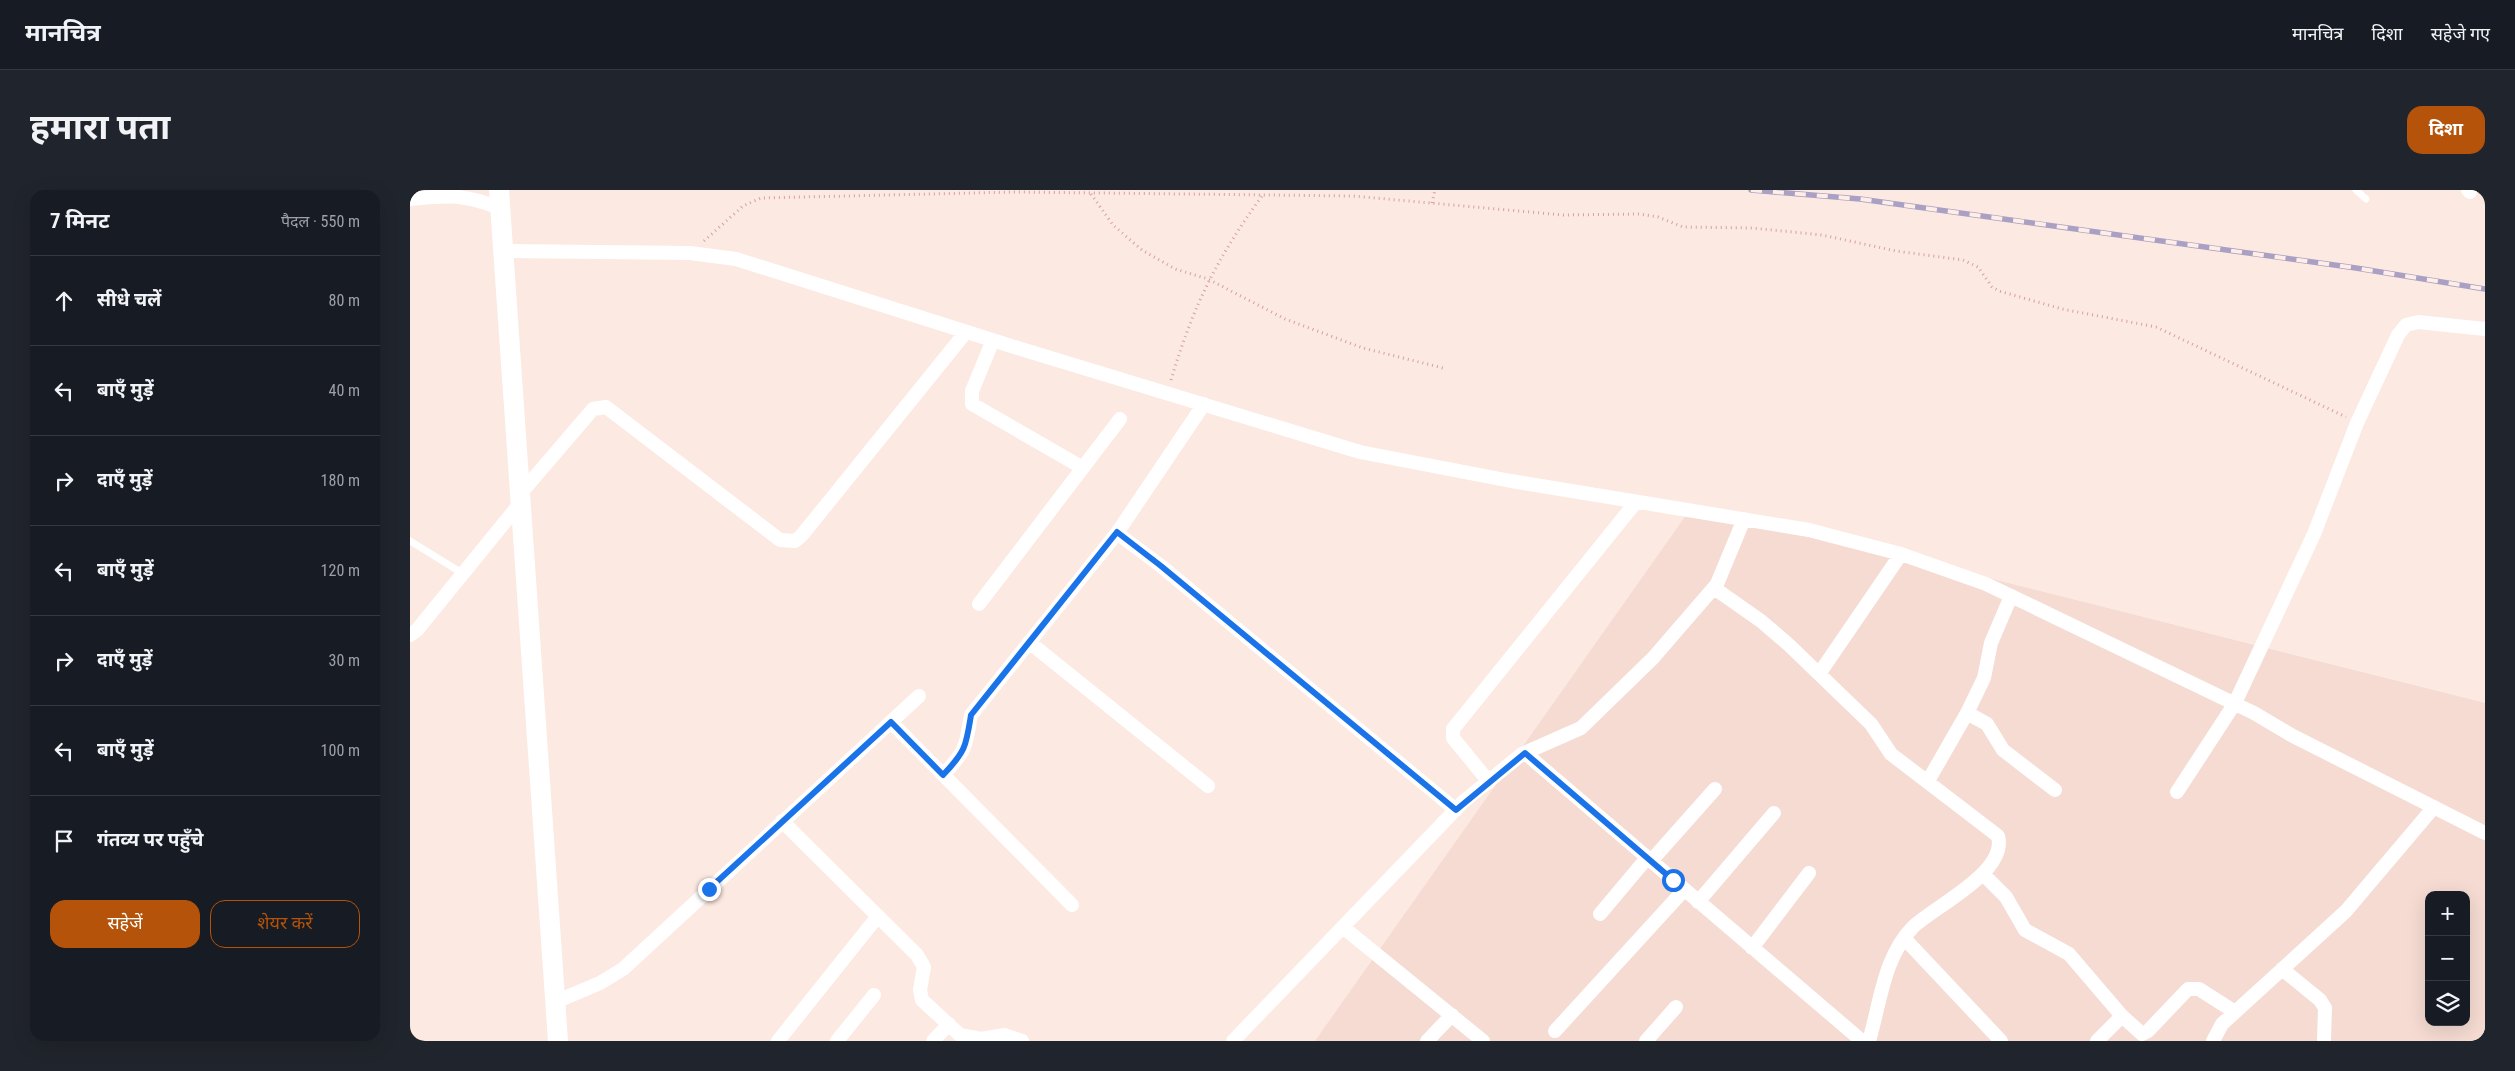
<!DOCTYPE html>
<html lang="hi">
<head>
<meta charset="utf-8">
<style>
  :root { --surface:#171b24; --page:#20242c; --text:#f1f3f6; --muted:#9ea1a6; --line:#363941; --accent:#b45309 }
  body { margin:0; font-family:"Roboto Condensed","Noto Sans Devanagari",sans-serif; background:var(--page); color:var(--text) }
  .controls { position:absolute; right:15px; bottom:15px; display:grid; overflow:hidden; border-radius:10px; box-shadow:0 5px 20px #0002 }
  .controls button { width:45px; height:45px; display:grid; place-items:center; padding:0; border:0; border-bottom:1px solid var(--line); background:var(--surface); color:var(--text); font:25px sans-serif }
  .stop { position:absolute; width:15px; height:15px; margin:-11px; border:4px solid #1a73e8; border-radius:50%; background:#fff }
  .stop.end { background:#1a73e8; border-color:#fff; box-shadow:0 1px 5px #0008 }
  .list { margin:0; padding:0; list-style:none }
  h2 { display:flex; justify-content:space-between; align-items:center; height:65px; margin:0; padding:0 20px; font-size:21px }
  h2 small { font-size:16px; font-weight:400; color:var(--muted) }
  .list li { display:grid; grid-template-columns:32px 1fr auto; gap:15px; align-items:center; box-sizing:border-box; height:90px; padding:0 20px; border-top:1px solid var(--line) }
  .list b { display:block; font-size:19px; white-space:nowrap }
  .list em { font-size:16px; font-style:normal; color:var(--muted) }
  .actions { display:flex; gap:10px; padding:15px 20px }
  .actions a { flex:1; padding:11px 0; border:1px solid var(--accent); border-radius:15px; text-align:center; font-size:18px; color:var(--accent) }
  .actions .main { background:var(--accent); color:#fff }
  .icon { flex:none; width:28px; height:28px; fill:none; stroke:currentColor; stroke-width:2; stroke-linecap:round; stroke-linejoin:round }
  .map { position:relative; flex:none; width:2075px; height:851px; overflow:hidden; border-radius:15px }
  header { display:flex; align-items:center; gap:30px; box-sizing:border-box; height:70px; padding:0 25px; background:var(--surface); border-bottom:1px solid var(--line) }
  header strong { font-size:24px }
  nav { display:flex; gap:28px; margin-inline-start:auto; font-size:18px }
  .intro { display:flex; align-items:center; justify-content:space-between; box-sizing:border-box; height:120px; padding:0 30px }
  h1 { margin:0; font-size:35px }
  .button { padding:12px 22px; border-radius:15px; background:var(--accent); color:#fff; font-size:18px; font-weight:700 }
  main { display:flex; gap:30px; padding:0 30px }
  aside { flex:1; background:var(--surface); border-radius:15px; box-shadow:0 5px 20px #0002 }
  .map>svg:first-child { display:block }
  .residential { fill:#f5dbd2; fill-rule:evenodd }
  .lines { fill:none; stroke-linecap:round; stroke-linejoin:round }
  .path { stroke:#d6a19c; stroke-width:3; stroke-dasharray:1 4; stroke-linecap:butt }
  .lane { stroke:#fff; stroke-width:7 }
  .street { stroke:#fff; stroke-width:14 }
  .secondary { stroke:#fff; stroke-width:20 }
  .rail-casing { stroke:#a9a0c4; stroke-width:5.5 }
  .rail { stroke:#ffeee7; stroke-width:4; stroke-dasharray:11; stroke-linecap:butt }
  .route { stroke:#1a73e8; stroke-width:6 }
</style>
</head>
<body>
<header>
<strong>मानचित्र</strong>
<nav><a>मानचित्र</a><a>दिशा</a><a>सहेजे गए</a></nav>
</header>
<div class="intro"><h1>हमारा पता</h1><a class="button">दिशा</a></div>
<main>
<aside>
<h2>7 मिनट<small>पैदल · 550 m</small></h2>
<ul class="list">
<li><svg class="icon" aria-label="ahead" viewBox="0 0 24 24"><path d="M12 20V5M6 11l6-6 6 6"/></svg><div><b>सीधे चलें</b></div><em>80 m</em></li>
<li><svg class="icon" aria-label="left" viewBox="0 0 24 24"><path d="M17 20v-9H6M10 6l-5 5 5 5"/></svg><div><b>बाएँ मुड़ें</b></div><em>40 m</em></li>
<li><svg class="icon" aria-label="right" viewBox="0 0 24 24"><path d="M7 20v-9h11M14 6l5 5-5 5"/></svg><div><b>दाएँ मुड़ें</b></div><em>180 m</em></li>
<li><svg class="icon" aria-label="left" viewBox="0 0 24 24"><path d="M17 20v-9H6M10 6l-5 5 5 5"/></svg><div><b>बाएँ मुड़ें</b></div><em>120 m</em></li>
<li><svg class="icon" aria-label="right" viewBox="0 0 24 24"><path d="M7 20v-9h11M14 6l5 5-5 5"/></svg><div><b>दाएँ मुड़ें</b></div><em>30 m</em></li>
<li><svg class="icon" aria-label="left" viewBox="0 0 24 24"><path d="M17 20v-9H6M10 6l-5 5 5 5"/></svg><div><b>बाएँ मुड़ें</b></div><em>100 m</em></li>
<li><svg class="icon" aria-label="arrive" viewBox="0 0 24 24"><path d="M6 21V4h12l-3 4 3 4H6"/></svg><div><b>गंतव्य पर पहुँचे</b></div></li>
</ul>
<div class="actions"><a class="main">सहेजें</a><a>शेयर करें</a></div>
</aside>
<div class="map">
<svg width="2075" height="851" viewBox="0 0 2075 851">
  <rect width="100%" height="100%" fill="#fce9e1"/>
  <path class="residential" d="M1284 314 2075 513V851H905ZM2019 705H2056V832H2019Z"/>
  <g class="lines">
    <path class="path" d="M681 4 703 35 732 60 765 79 798 89 875 129 953 158 1033 178
      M1022 13 1025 0
      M294 51 333 16 351 8 605 2 943 6 1153 25 1230 24 1248 27 1273 37 1342 38 1412 45 1486 61 1553 70 1568 77 1582 97 1589 101 1652 119 1746 137 1936 227
      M761 190C783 116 807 68 852 6"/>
    <path class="lane" d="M1946 0 1956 9
      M0 351 52 383"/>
    <path class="street" d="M2058 0 2060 2
      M0 9C40 5 53 4 90 18
      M94 61 280 63 326 69 611 159 950 262 1101 291 1399 340 1491 364 1576 394 1844 523 1883 546 2075 643
      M583 150 562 201V214L673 278
      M111 303 183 219 196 217 370 350 385 351 392 345 556 142
      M707 343 751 376 1046 620
      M1304 398 1351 431 1379 455 1461 534 1481 564 1588 646C1598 682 1525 716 1503 737 1474 766 1470 814 1459 851
      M569 414 710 229
      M0 445 7 440 112 311
      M619 452 798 596
      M1409 484 1491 364
      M1557 523 1577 534 1593 560 1645 600
      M481 532 662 715
      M1115 563 1452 851
      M533 585C556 561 556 557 561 525L707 343 794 214
      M1518 591 1557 523 1574 488 1581 453 1601 406
      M1079 592 1043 548V539L1226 312
      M1767 602 1825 513 1904 344 1947 233 1988 145 1996 135 2008 132 2075 139
      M372 631 507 765 514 777 510 800 512 810 550 845 571 849 594 845 612 851
      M1241 671 1305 599
      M1573 684 1596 707 1615 740 1659 764 1712 826 1732 844 1738 841 1778 799H1789L1825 822
      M1288 712 1364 623
      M1190 724 1237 668
      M934 738 1073 851
      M1494 748 1591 851
      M1342 758 1399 683
      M1872 779 1910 810 1915 818 1914 851
      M145 812 190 793 213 779 509 506
      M1145 841 1274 700
      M368 851 468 726
      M427 851 464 805
      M523 851 539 834
      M823 851 1053 612 1112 564 1171 538 1243 468 1307 394 1334 329
      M1017 851 1042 825
      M1236 851 1266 817
      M1687 851 1712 826
      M1803 851 1812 834 1936 721 2024 617"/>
    <path class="secondary" d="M89 0 148 851"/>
    <defs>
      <path id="rail" d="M1341 0 1450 9 1946 78 2075 99"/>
    </defs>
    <use href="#rail" class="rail-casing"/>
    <use href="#rail" class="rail"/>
  </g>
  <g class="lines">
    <path class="route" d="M299 699 481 532 533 585C556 561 556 556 561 525L707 342 751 376 1046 620 1115 563 1263 690"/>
  </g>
</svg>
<div class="controls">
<button>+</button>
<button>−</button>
<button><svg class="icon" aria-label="layers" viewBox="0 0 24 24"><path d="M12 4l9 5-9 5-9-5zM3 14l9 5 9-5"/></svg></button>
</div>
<div class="stop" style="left:1263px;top:690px"></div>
<div class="stop end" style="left:299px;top:699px"></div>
</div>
</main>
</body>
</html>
